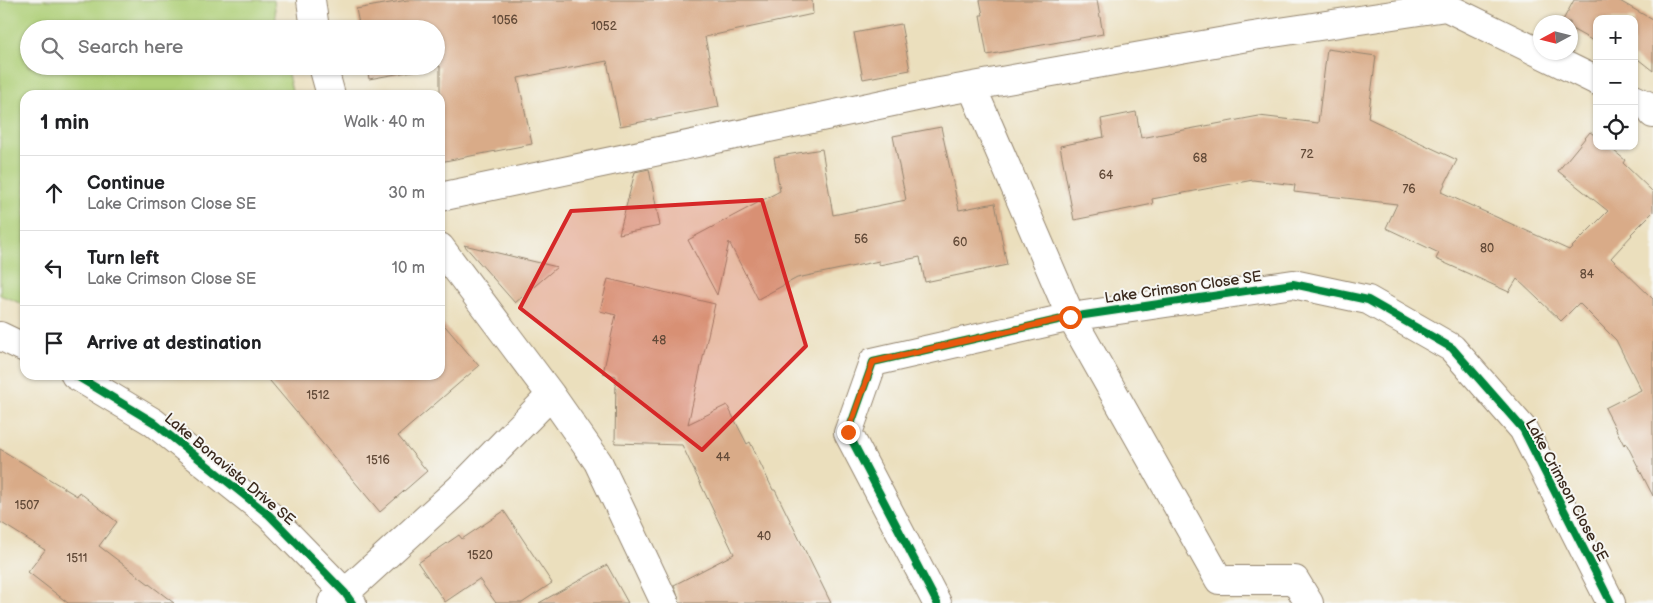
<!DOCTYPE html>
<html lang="en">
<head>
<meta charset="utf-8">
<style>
  :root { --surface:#fff; --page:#f2f2f2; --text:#202124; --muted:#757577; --line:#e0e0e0 }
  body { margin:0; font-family:"Balsamiq Sans",sans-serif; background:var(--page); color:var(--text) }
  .controls { position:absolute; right:15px; top:15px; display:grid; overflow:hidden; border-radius:10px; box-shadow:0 1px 4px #0004 }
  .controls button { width:45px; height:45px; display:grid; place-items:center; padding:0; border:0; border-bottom:1px solid var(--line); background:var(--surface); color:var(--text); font:25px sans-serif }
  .compass { position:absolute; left:1533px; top:15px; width:45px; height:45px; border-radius:50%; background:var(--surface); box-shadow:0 1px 4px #0004; rotate:263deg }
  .stop { position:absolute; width:15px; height:15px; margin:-11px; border:4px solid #ea580c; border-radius:50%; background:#fff }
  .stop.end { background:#ea580c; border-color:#fff; box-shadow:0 1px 5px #0008 }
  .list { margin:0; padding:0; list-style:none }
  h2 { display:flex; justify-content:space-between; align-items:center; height:65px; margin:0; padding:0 20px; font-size:21px }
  h2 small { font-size:16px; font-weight:400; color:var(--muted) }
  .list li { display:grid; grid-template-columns:32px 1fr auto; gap:15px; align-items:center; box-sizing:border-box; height:75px; padding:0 20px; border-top:1px solid var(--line) }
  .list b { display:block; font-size:19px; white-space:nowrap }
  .list p { margin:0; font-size:16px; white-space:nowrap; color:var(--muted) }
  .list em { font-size:16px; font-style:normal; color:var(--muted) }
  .icon { flex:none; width:28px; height:28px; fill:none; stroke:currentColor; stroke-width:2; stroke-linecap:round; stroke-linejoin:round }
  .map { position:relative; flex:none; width:1653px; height:603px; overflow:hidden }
  .search { position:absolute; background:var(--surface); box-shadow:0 1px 4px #0004; left:20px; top:20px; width:425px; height:55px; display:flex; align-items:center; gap:12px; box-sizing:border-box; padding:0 18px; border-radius:28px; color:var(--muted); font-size:19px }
  .panel { position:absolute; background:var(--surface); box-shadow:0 1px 4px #0004; left:20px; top:90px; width:425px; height:290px; border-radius:15px }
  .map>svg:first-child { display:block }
  .green { fill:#aecf77; stroke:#747c4a }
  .building { fill:#d9ab88 }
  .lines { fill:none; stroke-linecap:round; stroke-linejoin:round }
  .minor-casing { stroke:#93846e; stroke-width:30 }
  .minor { stroke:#fff; stroke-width:28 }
  .cycleway-casing { stroke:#f6f6f2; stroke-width:11 }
  .cycleway { stroke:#00873e; stroke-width:8 }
  .route { stroke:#ea580c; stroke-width:6 }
  .marked { fill:#d62828; fill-opacity:0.2; stroke:#d62828; stroke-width:4; stroke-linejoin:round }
  .labels { text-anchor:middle; stroke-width:4; stroke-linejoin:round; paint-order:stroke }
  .number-label { font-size:12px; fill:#624a38 }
  .street-label { font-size:15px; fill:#3b2a1e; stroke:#f6f6f2 }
</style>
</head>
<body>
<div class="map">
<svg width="1653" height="603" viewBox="0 0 1653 603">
  <rect width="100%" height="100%" fill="#f6f6f2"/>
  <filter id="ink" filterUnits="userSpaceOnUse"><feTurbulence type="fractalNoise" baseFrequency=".02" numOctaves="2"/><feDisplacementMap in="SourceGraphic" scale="10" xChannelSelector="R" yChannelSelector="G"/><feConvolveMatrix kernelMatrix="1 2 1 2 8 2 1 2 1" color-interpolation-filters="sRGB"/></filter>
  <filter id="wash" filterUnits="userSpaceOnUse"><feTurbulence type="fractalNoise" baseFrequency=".0096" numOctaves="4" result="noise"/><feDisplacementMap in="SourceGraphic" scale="20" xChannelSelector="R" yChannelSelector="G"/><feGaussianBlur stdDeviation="1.12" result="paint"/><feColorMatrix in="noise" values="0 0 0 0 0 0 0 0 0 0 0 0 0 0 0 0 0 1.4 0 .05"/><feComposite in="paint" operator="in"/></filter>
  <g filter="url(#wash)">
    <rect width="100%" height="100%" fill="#ebdfbd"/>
    <path class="green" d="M0 0H274L277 29H29V66H286L293 95H25V305L0 295Z"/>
    <g id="blocks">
      <path class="building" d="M407 0H812L813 14 705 37 719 107 620 126 607 61 518 78 532 144 440 162V66L369 79 367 66H436V29H360L356 9Z
        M980 0H1097L1103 34 987 55 980 15H983Z
        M1574 0H1618L1653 20V71L1634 56V19H1597V43L1570 28V22H1562Z
        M901 24 910 70 863 79 854 33Z
        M1327 49 1376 56 1368 118 1457 160 1441 192 1569 250 1608 211 1558 171 1590 132 1597 137V146H1608L1625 160 1623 163 1653 192V212L1631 234 1632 235 1611 258 1653 299V496L1626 443 1624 445 1605 408 1641 390 1616 340 1579 303 1561 321 1517 279 1509 292 1436 259 1439 253 1386 228 1397 204 1294 192 1295 185 1253 180 1152 199 1153 204 1074 220 1060 146 1104 137 1101 119 1136 112 1141 138 1259 116 1318 123Z
        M941 127 959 210 995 203 1007 265 925 282 920 257 879 265V261L797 278 758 299 729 242 717 295 688 240 780 191 774 157 822 149 833 215 906 200 893 136Z
        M649 169 660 226 619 234 635 172Z
        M464 245 557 267 515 303Z
        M608 279 715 304 688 424 727 405 747 444 750 442 773 490H775L831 603H680L674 585 734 554 682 445 615 443 616 376 603 373 616 315 600 311Z
        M440 320 479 366 398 436 427 471 380 512 265 375H440Z
        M0 449 77 496 79 492 117 522 99 546 174 603H68L28 572 45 550 0 522Z
        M504 511 552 583 522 603H496L479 579 445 602 418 563 459 535 462 539Z
        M607 565 628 603H539Z"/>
    </g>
  </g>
  <g filter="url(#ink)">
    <use href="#blocks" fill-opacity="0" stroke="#93846e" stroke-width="1"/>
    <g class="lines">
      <defs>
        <path id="minor" d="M311 0 315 29
          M323 66 331 95
          M972 87 1071 317 1219 580H1295L1309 603
          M1634 99 1649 106 1653 114
          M440 197 940 92 1253 36 1446 7 1597 81
          M440 247 551 395 598 462 665 603
          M0 336 25 348
          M75 375 153 422 269 515 345 593 352 603
          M332 603 345 593 460 488 551 395
          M937 603 848 433 873 362 1071 317 1293 284 1368 300 1452 348 1523 429 1611 603"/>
      </defs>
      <use href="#minor" class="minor-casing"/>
      <use href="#minor" class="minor"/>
      <defs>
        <path id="cycleway" d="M75 375 153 422 269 515 345 593 352 603
          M937 603 848 433 873 362 1071 317 1293 284 1368 300 1452 348 1523 429 1611 603"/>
      </defs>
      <use href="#cycleway" class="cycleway-casing"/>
      <use href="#cycleway" class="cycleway"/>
    </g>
  </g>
  <g class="lines" filter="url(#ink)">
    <path class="route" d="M848 432 873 362 1070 317"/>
  </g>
  <path class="marked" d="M762 200 806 346 702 450 520 308 571 211Z"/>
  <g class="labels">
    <g class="number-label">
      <text x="505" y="24">1056</text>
      <text x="604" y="30">1052</text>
      <text x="1307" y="158">72</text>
      <text x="1200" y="162">68</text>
      <text x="1106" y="179">64</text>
      <text x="1409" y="193">76</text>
      <text x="861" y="243">56</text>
      <text x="960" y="246">60</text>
      <text x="1487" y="252">80</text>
      <text x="1587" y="278">84</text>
      <text x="659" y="344">48</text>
      <text x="318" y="399">1512</text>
      <text x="723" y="461">44</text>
      <text x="378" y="464">1516</text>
      <text x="27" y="509">1507</text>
      <text x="764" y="540">40</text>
      <text x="480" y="559">1520</text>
      <text x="77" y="562">1511</text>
    </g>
    <g class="street-label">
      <text transform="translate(1183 287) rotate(-8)" y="5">Lake Crimson Close SE</text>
      <text transform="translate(230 469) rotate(40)" y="5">Lake Bonavista Drive SE</text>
      <text transform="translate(1567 490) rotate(62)" y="5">Lake Crimson Close SE</text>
    </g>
  </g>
</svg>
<div class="controls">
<button>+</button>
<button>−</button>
<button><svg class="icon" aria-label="locate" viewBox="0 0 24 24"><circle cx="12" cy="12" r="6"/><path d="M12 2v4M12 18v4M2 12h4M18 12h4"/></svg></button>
</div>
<svg class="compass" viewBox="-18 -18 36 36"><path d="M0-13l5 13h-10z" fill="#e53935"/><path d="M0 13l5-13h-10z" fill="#757577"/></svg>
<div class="stop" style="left:1070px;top:317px"></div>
<div class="stop end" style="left:848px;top:432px"></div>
<div class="search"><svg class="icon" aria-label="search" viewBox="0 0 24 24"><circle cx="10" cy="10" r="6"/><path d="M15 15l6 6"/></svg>Search here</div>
<section class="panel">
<h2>1 min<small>Walk · 40 m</small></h2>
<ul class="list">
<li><svg class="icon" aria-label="ahead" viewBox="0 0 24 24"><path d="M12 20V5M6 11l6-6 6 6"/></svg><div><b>Continue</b><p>Lake Crimson Close SE</p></div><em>30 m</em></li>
<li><svg class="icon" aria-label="left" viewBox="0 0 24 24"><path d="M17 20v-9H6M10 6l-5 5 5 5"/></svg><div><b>Turn left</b><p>Lake Crimson Close SE</p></div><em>10 m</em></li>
<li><svg class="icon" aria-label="arrive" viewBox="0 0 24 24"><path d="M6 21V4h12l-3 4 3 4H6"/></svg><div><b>Arrive at destination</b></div></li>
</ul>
</section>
</div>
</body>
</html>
